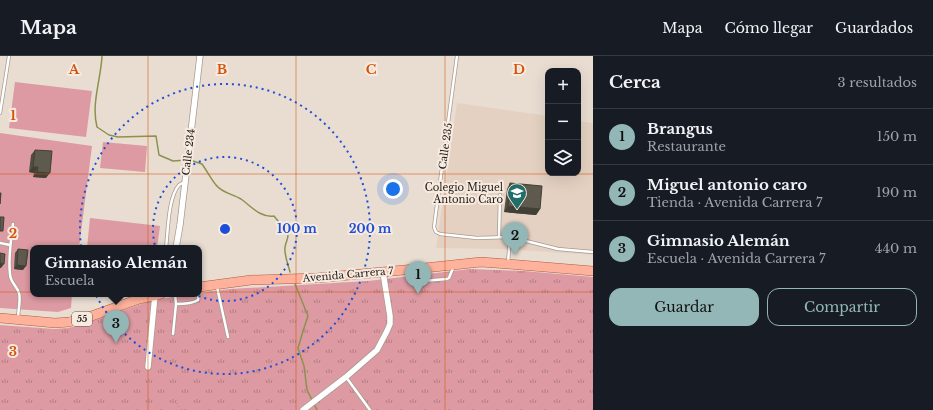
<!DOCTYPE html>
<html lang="es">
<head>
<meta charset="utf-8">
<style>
  :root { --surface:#171b24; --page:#242831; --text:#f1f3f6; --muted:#9ea1a6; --line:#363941; --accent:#93b7b7 }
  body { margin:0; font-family:"Libre Baskerville",serif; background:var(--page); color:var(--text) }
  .controls { position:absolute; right:12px; top:12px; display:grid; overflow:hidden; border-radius:8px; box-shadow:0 4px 16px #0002 }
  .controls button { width:36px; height:36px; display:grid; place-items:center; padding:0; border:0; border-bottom:1px solid var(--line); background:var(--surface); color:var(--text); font:20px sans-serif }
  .you { position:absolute; left:393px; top:133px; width:14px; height:14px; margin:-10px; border:3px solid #fff; border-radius:50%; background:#1a73e8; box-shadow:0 0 0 6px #1a73e833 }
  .badge { display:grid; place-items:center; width:26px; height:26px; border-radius:50%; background:var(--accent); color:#111; font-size:13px; font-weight:700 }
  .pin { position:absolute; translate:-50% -33px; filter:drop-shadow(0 1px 2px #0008) }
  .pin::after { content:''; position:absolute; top:21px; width:14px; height:12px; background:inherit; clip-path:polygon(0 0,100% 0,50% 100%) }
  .popup { position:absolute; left:30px; top:189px; width:172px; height:52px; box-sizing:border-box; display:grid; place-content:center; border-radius:8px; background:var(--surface); filter:drop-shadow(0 1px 3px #0005); font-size:13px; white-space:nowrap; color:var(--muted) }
  .popup b { font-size:15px; color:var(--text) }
  .popup::after { content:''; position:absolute; left:50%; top:100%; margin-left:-8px; border:8px solid transparent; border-top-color:var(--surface) }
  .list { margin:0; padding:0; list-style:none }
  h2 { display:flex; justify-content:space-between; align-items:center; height:52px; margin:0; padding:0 16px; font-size:17px }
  h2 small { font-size:13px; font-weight:400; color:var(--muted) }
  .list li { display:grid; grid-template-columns:26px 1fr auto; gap:12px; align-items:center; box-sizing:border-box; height:56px; padding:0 16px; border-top:1px solid var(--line) }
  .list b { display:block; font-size:15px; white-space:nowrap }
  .list p { margin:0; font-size:13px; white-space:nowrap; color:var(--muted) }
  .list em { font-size:13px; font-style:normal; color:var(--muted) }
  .actions { display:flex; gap:8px; padding:12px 16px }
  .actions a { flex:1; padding:9px 0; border:1px solid var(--accent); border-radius:12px; text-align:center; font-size:14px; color:var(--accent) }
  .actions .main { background:var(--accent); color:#111 }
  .icon { flex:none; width:22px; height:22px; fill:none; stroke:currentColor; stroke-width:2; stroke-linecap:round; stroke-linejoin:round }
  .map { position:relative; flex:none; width:593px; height:354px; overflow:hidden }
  header { display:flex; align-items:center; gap:24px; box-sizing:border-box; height:56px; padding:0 20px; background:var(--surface); border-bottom:1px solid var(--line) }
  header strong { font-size:19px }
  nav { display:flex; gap:22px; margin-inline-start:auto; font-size:14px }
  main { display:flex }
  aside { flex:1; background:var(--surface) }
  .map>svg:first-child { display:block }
  .built { fill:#e4d1c2 }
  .park { fill:url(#park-tufts) }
  .garden { fill:#dd9aa2 }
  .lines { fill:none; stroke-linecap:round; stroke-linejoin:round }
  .stream { stroke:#8c924d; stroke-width:1.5 }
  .service-casing { stroke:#a79b91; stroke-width:4 }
  .minor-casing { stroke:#a79b91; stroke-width:7 }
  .primary-casing { stroke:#af5b42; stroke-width:10 }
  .path { stroke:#968d85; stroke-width:1; stroke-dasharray:1 3; stroke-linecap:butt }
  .service { stroke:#fff; stroke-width:2.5 }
  .minor { stroke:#fff; stroke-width:5.5 }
  .primary { stroke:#feb29c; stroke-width:9 }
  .wall { fill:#524d43 }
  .shaded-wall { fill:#423f37 }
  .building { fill:#5f5a4e; stroke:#423f37 }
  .grid { fill:none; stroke:#d4530d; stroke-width:1; stroke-opacity:0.55 }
  .ring { fill:none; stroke:#1d4ed8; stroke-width:2; stroke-dasharray:2 4 }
  .labels { text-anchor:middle; stroke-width:4; stroke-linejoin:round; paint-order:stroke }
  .shield { fill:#f7eadf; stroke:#5f5852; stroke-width:1 }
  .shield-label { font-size:9px; font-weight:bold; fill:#1e1a16 }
  .street-label { font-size:10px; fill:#1e1a16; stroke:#f7eadf }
  .poi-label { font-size:10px; fill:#1e1a16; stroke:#f7eadf; text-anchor:end }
  .grid-label { font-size:13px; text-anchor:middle; font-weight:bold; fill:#d4530d; stroke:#f7eadf; stroke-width:4; stroke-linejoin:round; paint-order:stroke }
  .centre { fill:#1d4ed8; stroke:#f7eadf; stroke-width:2 }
  .ring-label { font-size:12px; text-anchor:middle; font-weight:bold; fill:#1d4ed8; stroke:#f7eadf; stroke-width:4; stroke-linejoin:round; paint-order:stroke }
</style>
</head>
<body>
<header>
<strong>Mapa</strong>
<nav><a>Mapa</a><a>Cómo llegar</a><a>Guardados</a></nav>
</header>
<main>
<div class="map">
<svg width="593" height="354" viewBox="0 0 593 354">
  <defs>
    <pattern id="park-tufts" width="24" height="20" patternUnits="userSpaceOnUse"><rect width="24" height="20" fill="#dd9aa2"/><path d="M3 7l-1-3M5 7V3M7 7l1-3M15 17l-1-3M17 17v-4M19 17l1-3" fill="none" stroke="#b37d83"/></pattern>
  </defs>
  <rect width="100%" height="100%" fill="#e9ddd2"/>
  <path class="built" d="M457 47 548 60V117H578V65L593 67V199L503 193 436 192Z"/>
  <path class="park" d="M470 213 524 215 593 221V354H0V269L54 273 68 272 81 269 150 245 189 238H199V237L230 233 300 229 368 225Z"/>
  <path class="garden" d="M15 26 92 35 86 81 9 72Z
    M0 77 92 90 79 192H33V238H72L71 252 58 256 0 252Z
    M103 86 147 90 145 116 100 112Z
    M90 162 160 170 157 192H87Z"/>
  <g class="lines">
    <path class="stream" d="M102 0C101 23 91 48 97 71L109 79 118 81 156 80 159 99 173 105 187 104
      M190 104 202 108C207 115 211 123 216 129 222 137 233 138 241 143 251 150 260 162 274 160L278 165 288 179C288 183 286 186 285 191 284 199 288 208 290 216
      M295 228 308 260 303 275 298 292 304 310 307 334 317 354"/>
    <defs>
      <path id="service" d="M457 0 434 171 436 176 440 178 477 182 510 181 508 207
        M0 57 9 0
        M13 168C11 184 8 202 10 218 10 226 17 230 19 237 21 244 18 255 18 262
        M499 181 500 139
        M510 181 558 193 593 196
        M0 187 10 189
        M166 192C168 176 168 141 179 129 179 129 184 126 184 126
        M416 215 422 225 447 223 449 222 453 212
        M217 231 228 281
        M175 238 176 248C183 248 192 248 198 244L199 238
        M173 278 176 248
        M346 321 370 354"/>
      <path id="minor" d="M176 192 180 169 200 0
        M148 311 155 239
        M303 354 346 321 377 294 387 275 390 268V260L383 216"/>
      <path id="primary" d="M199 231 251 224 317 222 415 213 481 206 508 208 593 215
        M0 262 55 267 69 266 86 262 139 243 161 238"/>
    </defs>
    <use href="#service" class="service-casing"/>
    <use href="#minor" class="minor-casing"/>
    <use href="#primary" class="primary-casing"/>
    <path class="path" d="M176 347 182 354"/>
    <use href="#service" class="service"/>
    <use href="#minor" class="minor"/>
    <use href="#primary" class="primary"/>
  </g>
  <path class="wall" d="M35 94 46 122 33 121 34 117 29 116 31 99Z
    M510 127 540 153 536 159 504 156 507 133Z
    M18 193 23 214 14 213 15 197Z"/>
  <path class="shaded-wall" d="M33 111H38L34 117 29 116Z
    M37 116 50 117 46 122 33 121Z
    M508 150 540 153 536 159 504 156Z
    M0 207 4 208 1 212H0Z
    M17 209 26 210 23 214 14 213Z"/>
  <path class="building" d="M35 94 52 95 50 117 37 116 38 111H33Z
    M510 127 542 130 540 153 508 150Z
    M0 137H1L0 148Z
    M0 161H4L3 175H0Z
    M18 193 28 194 26 210 17 209Z
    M0 197 5 198 4 208 0 207Z"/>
  <path class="grid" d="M148 0V354M296 0V354M445 0V354M0 118H593M0 236H593"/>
  <g class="ring">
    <circle cx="225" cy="173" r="72"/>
    <circle cx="225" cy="173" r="145"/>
  </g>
  <defs>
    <symbol id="school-pin" viewBox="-11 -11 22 30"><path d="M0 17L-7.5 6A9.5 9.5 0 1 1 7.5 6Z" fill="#216d6a" stroke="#f7eadf"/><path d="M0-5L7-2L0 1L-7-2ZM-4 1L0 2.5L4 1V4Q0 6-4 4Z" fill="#fff"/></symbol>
  </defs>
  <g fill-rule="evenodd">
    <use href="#school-pin" x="506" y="126" width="22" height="30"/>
  </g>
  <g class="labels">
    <rect class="shield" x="72" y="256" width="20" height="14" rx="3"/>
    <g class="shield-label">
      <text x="82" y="266">55</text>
    </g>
    <g class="street-label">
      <text transform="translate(445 90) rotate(-82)" y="4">Calle 235</text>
      <text transform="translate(188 96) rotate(-83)" y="4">Calle 234</text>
      <text transform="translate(348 218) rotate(-5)" y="4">Avenida Carrera 7</text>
    </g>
    <g class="poi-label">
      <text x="503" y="135">Colegio Miguel<tspan x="503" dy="12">Antonio Caro</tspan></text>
    </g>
  </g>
  <g class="grid-label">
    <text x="74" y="18">A</text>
    <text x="222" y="18">B</text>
    <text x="371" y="18">C</text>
    <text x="519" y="18">D</text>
    <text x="13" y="64">1</text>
    <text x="13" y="182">2</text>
    <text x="13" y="300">3</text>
  </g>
  <circle cx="225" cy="173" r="6" class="centre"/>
  <g class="ring-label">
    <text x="297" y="177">100 m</text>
    <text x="370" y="177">200 m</text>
  </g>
</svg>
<div class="controls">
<button>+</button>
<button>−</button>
<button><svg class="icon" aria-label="layers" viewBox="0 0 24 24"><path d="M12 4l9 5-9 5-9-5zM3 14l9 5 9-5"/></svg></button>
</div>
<div class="you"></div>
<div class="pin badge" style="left:418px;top:238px">1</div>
<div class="pin badge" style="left:515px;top:199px">2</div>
<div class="pin badge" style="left:116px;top:287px">3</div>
<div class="popup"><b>Gimnasio Alemán</b>Escuela</div>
</div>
<aside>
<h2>Cerca<small>3 resultados</small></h2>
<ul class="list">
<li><span class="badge">1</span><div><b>Brangus</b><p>Restaurante</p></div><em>150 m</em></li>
<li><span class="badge">2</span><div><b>Miguel antonio caro</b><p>Tienda · Avenida Carrera 7</p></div><em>190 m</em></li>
<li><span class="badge">3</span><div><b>Gimnasio Alemán</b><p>Escuela · Avenida Carrera 7</p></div><em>440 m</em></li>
</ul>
<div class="actions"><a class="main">Guardar</a><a>Compartir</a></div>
</aside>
</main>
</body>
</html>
